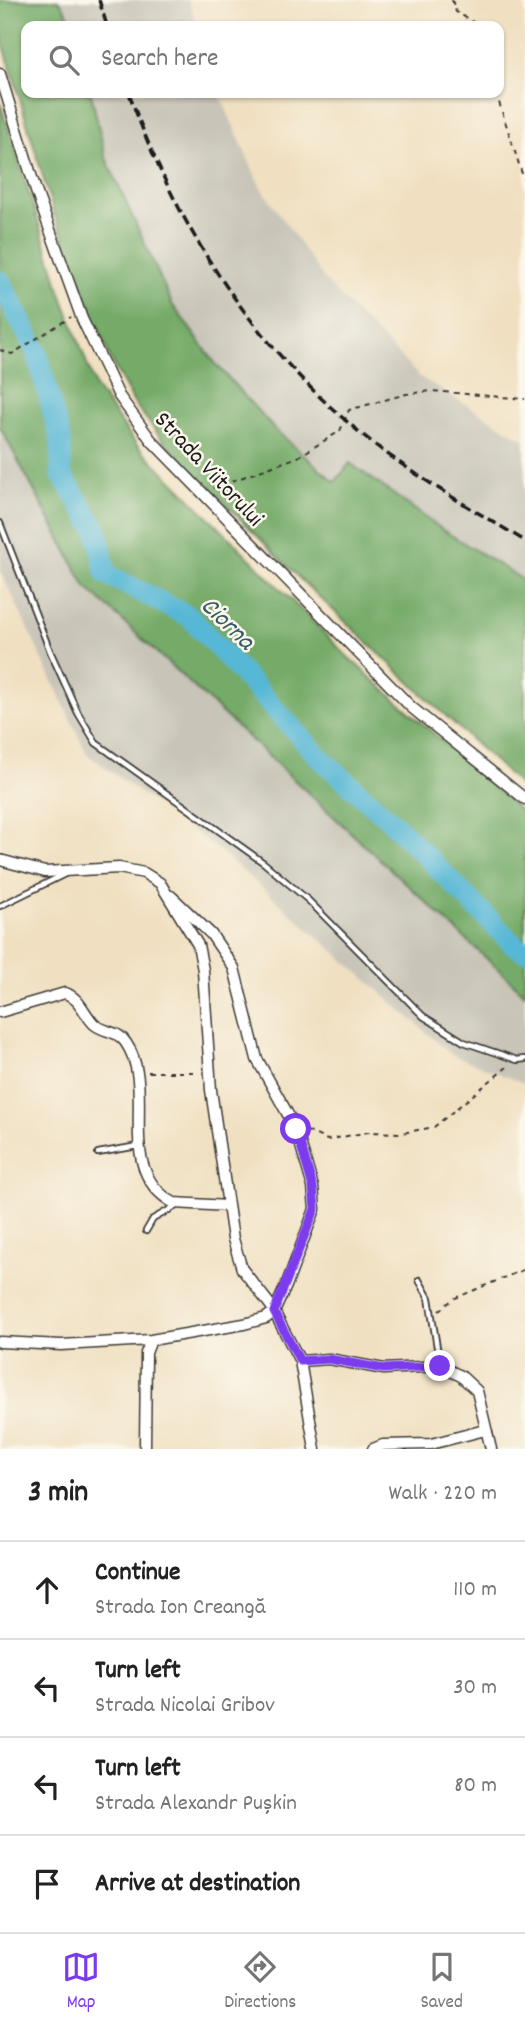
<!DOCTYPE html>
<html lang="en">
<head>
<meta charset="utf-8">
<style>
  :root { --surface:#fff; --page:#f2f2f2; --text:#222; --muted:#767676; --line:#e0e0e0; --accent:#7c3aed }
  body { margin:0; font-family:Dekko,sans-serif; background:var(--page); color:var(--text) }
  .stop { position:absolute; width:21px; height:21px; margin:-16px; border:5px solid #7c3aed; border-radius:50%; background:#fff }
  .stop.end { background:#7c3aed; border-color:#fff; box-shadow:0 2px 7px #0008 }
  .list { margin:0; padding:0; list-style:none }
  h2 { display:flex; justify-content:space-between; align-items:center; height:91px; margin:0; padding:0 28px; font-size:30px }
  h2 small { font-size:23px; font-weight:400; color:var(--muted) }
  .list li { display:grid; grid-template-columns:46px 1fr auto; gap:21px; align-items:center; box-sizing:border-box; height:98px; padding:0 28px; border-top:2px solid var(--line) }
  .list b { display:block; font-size:26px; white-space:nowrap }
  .list p { margin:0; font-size:23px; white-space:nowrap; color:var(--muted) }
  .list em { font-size:23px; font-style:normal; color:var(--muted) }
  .icon { flex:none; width:38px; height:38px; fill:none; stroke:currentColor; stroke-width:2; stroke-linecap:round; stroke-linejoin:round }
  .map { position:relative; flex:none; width:525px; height:1449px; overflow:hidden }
  .search { position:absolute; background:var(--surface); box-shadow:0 2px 5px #0004; left:21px; right:21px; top:21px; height:77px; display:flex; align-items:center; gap:18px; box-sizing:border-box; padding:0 24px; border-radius:14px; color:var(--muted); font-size:26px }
  .sheet { height:483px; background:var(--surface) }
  nav { display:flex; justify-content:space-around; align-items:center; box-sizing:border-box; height:98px; border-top:2px solid var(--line); background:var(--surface); font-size:19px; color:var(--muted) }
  nav a { display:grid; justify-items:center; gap:4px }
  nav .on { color:var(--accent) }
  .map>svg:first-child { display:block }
  .industrial { fill:#c8c4b8 }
  .forest { fill:#74aa67; stroke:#486342; stroke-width:2 }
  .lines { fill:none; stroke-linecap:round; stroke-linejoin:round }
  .river { stroke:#57b7d6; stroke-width:21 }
  .lane-casing { stroke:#3c3935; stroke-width:8 }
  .street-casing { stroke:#3c3935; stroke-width:13 }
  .path { stroke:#3c3935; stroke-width:2; stroke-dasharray:5 5; stroke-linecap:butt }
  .lane { stroke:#fff; stroke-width:4.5 }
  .street { stroke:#fff; stroke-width:10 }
  .rail { stroke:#1c1c1c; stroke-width:3.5; stroke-dasharray:10 5; stroke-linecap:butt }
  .route { stroke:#7c3aed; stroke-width:9 }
  .labels { text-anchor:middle; stroke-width:5; stroke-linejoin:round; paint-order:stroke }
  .street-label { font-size:24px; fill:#1c1c1c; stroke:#fbf7ec }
  .water-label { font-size:26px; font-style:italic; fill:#345a66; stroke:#fbf7ec }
</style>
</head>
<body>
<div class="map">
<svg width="525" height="1449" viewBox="0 0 525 1449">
  <rect width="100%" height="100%" fill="#fbf7ec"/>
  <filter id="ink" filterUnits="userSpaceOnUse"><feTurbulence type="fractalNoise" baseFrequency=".0143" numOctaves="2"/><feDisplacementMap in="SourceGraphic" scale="14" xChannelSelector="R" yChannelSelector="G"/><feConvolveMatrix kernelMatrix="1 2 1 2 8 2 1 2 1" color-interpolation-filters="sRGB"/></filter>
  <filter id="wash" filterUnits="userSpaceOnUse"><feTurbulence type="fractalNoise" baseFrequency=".00686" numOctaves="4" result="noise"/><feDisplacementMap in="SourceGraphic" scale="28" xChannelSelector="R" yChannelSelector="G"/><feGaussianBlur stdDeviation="1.57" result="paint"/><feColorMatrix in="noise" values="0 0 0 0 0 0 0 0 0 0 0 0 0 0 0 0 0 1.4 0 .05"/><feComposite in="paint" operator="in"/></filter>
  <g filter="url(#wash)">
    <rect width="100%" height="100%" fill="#f0e0c1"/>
    <path class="industrial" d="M59 0H188L197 26H75Z
      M91 93H219L260 186 327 283 420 377 525 440V581L443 530 350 463 335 482 274 429 214 363 172 304 105 156Z
      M0 427 86 587 525 994V1084L451 1054 219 850 87 754 0 570Z"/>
    <path class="forest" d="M0 0H59L75 26H26V93H91L105 156 172 304 215 363 274 429 335 482 350 463 443 530 525 581V790L301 580 165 443 134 403 111 360 54 214 0 32Z
      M0 102 61 293 96 388 137 445 348 657 525 815V994L86 587 0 427Z"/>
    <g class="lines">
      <path class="river" d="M0 281 37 353 61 441V474L97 530 106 574 190 617 319 757 391 821 513 944 525 951"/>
    </g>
  </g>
  <g filter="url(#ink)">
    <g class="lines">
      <defs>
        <path id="lane" d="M0 523 50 651 78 713 96 743 264 863 308 900 423 1016 464 1042 517 1060 525 1059
          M0 906 67 873
          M98 1153 138 1146
          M146 1231 153 1219 178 1205
          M419 1280 429 1298 440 1366"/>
        <path id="street" d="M0 74 36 191 82 319 119 396 151 440 411 707 525 799
          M0 860 45 872 119 868 144 873 160 883 198 945 203 970 211 1090 233 1239 242 1269 271 1306 300 1361 315 1449
          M0 1012 65 993C80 998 84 1014 94 1024 104 1033 118 1030 126 1043 158 1090 112 1169 174 1203L228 1206
          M0 1342 61 1345 151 1340 244 1324 266 1318 274 1312 286 1286 315 1209 313 1187 296 1129 257 1059 234 968 211 934 171 896
          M300 1361 329 1359 384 1369 440 1366 461 1376 477 1391 491 1449
          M145 1449 146 1353 151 1340
          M373 1449 383 1445 431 1444 485 1430"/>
      </defs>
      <use href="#lane" class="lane-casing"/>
      <use href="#street" class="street-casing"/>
      <path class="path" d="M452 0 456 12 480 26
        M496 93 525 183
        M0 350 12 354 71 317
        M213 488 298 457 340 431 349 410 406 394 432 391 525 399
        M148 1072H198
        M307 1131 327 1140 368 1132 402 1133 434 1127 507 1067
        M439 1311 453 1299 525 1269"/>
      <use href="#lane" class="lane"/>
      <use href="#street" class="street"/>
      <path class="rail" d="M99 0 107 26
        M129 93C179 235 262 359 382 450 428 484 477 512 525 541"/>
    </g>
  </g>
  <g class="lines" filter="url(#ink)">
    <path class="route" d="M296 1129 313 1187 315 1209 274 1312 300 1361 329 1359 384 1369 440 1366"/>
  </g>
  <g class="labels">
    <g class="street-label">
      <text transform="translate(210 468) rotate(47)" y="8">Strada Viitorului</text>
    </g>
    <g class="water-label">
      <text transform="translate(229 622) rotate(44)" y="9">Ciorna</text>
    </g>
  </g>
</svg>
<div class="stop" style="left:296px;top:1129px"></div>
<div class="stop end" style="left:440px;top:1366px"></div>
<div class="search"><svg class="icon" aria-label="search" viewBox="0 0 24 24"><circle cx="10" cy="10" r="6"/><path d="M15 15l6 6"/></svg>Search here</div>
</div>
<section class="sheet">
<h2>3 min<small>Walk · 220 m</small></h2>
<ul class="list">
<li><svg class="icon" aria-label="ahead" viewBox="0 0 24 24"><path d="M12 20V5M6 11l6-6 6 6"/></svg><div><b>Continue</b><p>Strada Ion Creangă</p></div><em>110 m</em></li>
<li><svg class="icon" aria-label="left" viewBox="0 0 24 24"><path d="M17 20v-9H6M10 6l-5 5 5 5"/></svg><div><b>Turn left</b><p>Strada Nicolai Gribov</p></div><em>30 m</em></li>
<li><svg class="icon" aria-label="left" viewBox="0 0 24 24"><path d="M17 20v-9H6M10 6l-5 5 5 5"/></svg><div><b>Turn left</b><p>Strada Alexandr Pușkin</p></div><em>80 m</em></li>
<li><svg class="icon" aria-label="arrive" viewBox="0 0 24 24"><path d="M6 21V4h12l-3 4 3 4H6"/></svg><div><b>Arrive at destination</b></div></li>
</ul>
</section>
<nav>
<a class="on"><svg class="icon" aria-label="map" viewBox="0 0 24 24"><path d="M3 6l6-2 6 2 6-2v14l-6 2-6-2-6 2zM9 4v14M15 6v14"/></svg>Map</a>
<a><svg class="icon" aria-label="directions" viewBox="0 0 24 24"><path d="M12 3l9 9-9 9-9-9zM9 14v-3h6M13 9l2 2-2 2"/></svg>Directions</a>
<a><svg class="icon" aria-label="saved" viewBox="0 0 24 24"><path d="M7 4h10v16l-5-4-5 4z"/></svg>Saved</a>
</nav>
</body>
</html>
